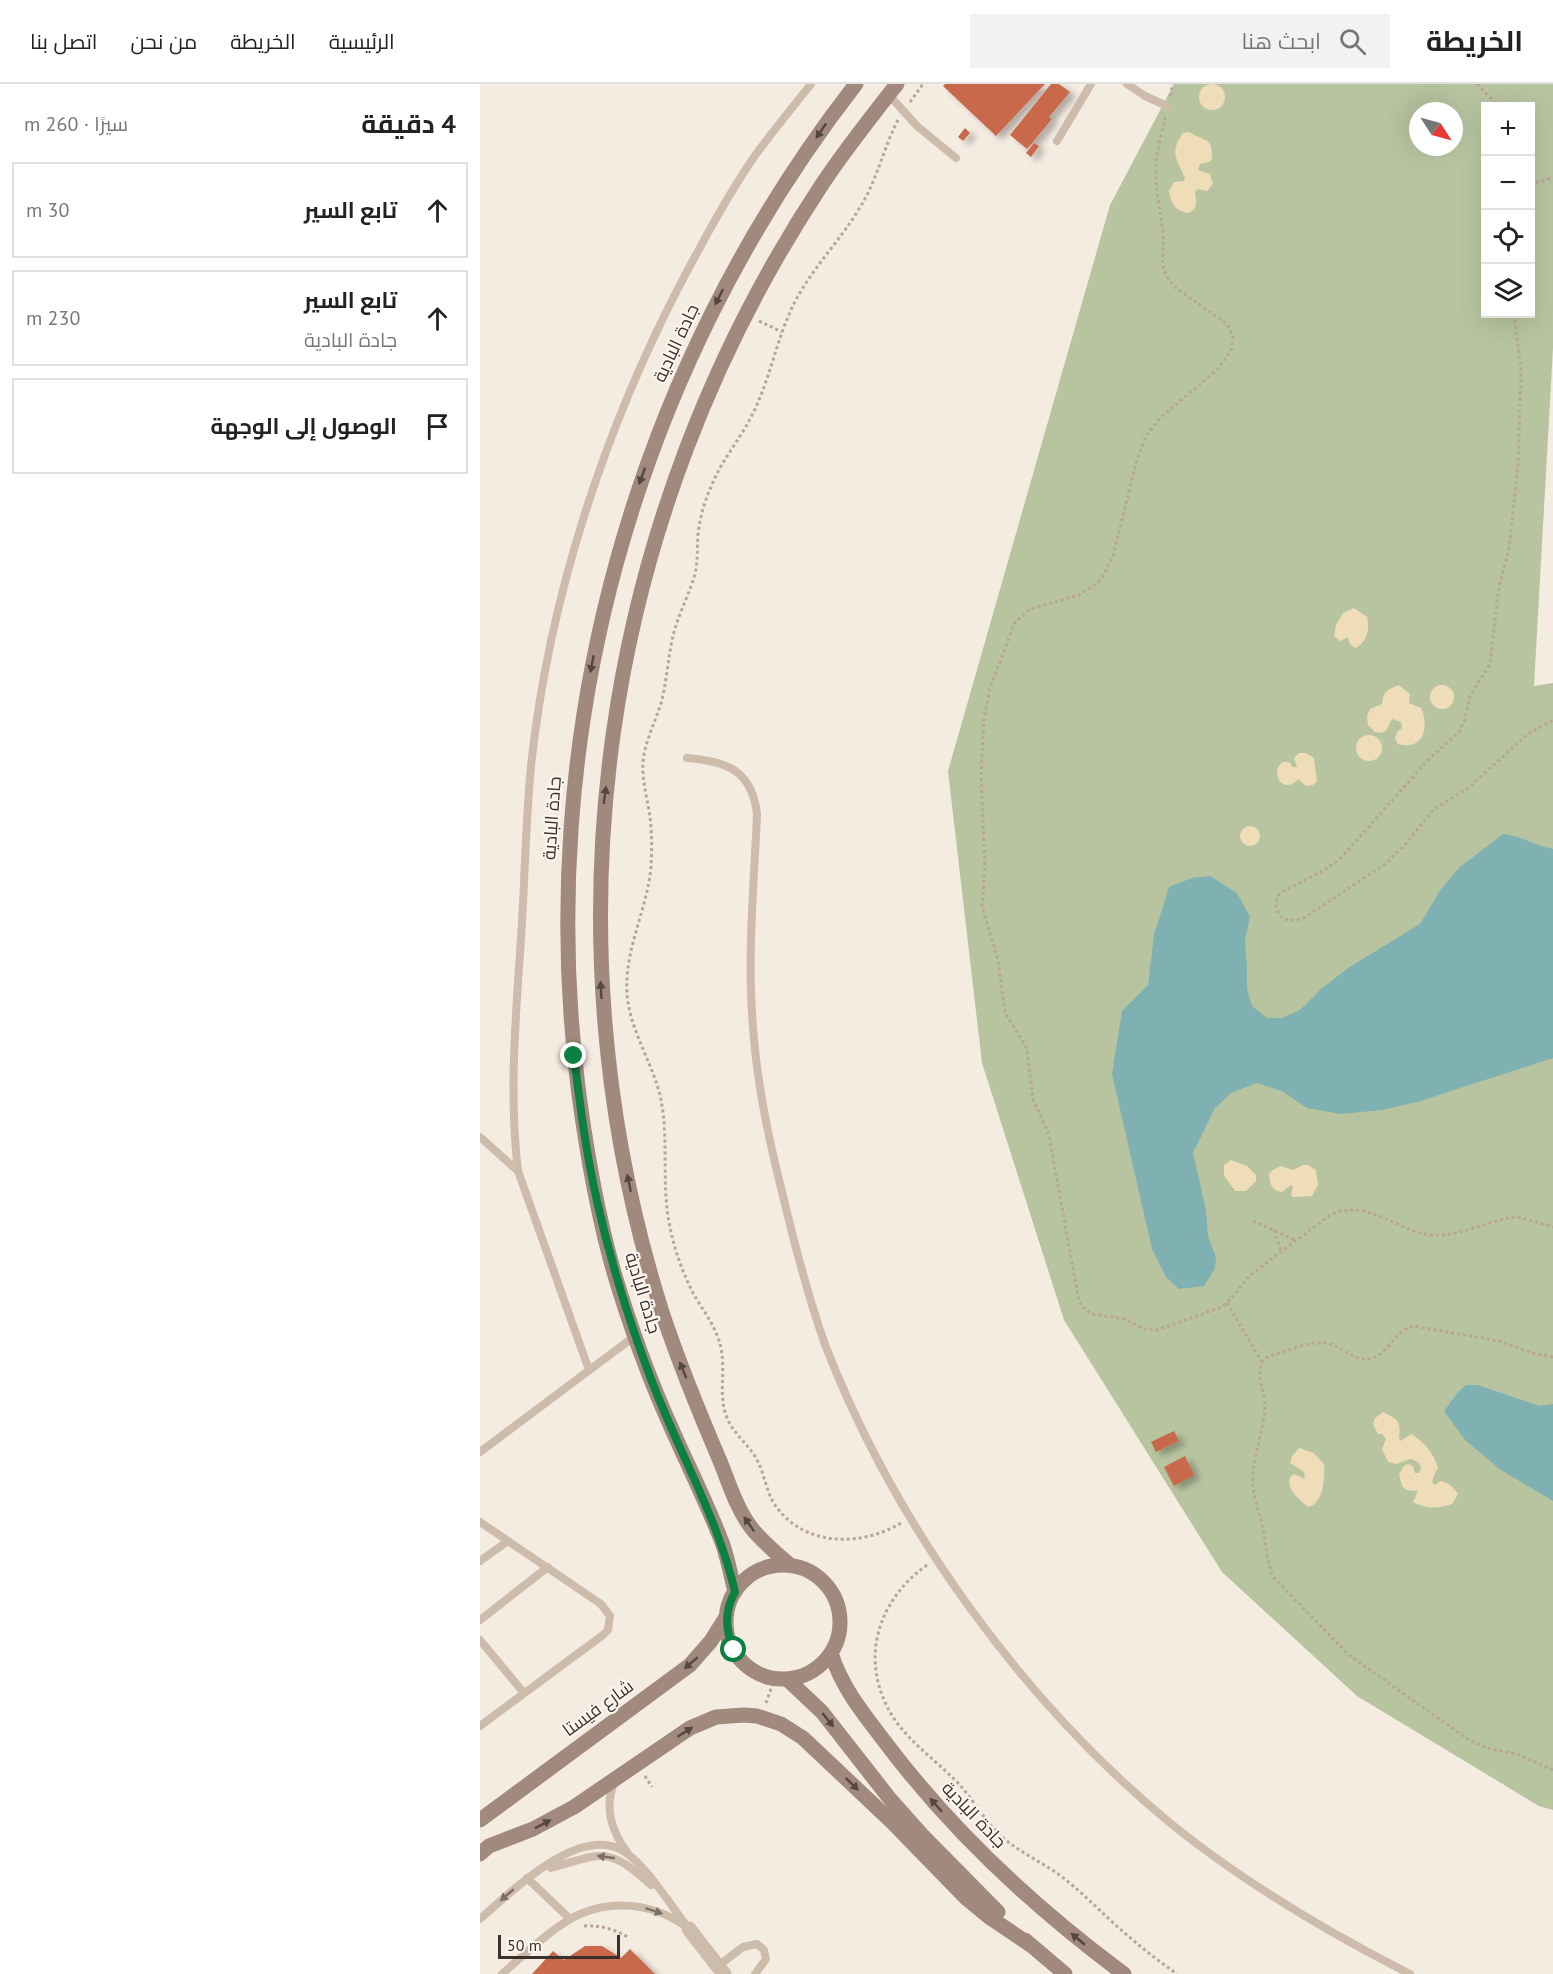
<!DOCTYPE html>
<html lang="ar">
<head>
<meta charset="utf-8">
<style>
  :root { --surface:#fff; --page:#f2f2f2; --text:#222; --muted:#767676; --line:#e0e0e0 }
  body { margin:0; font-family:"PT Sans",Cairo,sans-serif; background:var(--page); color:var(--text); direction:rtl }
  .controls { position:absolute; right:18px; top:18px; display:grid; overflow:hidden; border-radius:0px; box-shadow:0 6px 24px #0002 }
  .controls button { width:54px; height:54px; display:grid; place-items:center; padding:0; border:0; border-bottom:2px solid var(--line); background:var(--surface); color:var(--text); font:30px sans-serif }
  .compass { position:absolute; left:929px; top:18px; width:54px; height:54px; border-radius:50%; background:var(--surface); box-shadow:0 6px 24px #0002; rotate:126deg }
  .scale { position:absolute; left:18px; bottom:15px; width:122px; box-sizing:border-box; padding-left:6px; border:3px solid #3b302b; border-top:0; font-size:16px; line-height:21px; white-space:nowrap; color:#3b302b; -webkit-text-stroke:4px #fbf5ee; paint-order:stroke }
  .stop { position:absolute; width:18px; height:18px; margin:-14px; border:4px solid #0b8043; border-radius:50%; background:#fff }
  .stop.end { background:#0b8043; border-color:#fff; box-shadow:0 2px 6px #0008 }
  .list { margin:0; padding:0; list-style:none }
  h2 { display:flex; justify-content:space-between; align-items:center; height:78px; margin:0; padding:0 24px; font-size:26px }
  h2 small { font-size:20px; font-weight:400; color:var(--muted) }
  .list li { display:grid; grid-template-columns:39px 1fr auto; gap:18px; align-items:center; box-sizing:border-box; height:96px; margin:0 12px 12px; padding:0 12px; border:2px solid var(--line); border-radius:0px }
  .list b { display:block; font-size:22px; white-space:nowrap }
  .list p { margin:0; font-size:20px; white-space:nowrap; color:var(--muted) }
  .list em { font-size:20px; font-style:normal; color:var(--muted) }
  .icon { flex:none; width:33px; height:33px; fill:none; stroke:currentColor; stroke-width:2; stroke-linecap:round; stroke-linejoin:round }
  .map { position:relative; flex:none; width:1073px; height:1890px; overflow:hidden; direction:ltr }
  header { display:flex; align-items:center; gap:36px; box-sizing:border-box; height:84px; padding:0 30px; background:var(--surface); border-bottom:2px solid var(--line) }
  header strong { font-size:28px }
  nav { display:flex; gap:33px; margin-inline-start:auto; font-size:21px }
  .search { width:420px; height:54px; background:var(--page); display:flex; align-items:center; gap:15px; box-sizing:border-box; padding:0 21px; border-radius:0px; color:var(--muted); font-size:22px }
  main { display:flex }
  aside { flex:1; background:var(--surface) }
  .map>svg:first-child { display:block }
  .green { fill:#b8c4a0; fill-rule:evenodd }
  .sand { fill:#efdcb8 }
  .water { fill:#7fb0b2 }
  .building { fill:#c8694b; filter:url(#shadow) }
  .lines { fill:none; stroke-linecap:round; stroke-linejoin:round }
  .path { stroke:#b9a596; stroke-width:3; stroke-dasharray:3 3; stroke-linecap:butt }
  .lane { stroke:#cdbbac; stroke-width:8 }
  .street { stroke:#cdbbac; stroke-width:15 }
  .secondary { stroke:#a18a7d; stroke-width:15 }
  .oneway { fill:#544640 }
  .oneway2 { fill:#7d6f65 }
  .route { stroke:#0b8043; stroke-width:8 }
  .labels { text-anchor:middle; stroke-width:4.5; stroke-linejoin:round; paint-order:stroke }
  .street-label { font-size:18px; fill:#3b302b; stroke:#fbf5ee }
</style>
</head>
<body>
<header>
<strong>الخريطة</strong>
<div class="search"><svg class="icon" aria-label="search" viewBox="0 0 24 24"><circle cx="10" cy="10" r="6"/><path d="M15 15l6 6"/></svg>ابحث هنا</div>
<nav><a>الرئيسية</a><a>الخريطة</a><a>من نحن</a><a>اتصل بنا</a></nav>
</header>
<main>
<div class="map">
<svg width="1073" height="1890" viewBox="0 0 1073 1890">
  <defs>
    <filter id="shadow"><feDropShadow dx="6" dy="4" stdDeviation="3" flood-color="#0004"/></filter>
  </defs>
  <rect width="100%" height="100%" fill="#f4ebe1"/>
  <path class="green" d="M694 0H1073V264L1054 602 1073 599V1726L1059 1722 877 1612 742 1488 584 1236 502 979 468 687 630 121ZM1005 22H1050V230H1005ZM938 27H974V63H938Z"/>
  <path class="sand" d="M719 13a13 13 0 1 1 26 0a13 13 0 1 1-26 0Z
    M709 48C724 58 733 52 732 75L729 78 720 80 718 86 730 90 733 100 727 107 718 105 715 108C716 117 719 125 708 129 694 126 692 120 689 107L694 98 704 97 705 94C697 75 689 69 703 49Z
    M874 524 887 533C890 545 887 559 875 564L870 560 868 553 860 557 854 552 856 541 863 529Z
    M950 613a12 12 0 1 1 24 0a12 12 0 1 1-24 0Z
    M919 601 930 610 929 619 941 624C950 643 943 667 918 660L915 654 917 648 922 644 921 638 912 635C907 643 908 651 895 648L888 641 887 632 890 625 902 620C903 608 908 605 919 601Z
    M876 664a13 13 0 1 1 26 0a13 13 0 1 1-26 0Z
    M819 669H826L834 674 837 697 833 701 826 702 818 695C808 707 796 700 797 685L802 678H809L813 683H817L814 674Z
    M760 752a10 10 0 1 1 20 0a10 10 0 1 1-20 0Z
    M751 1076 767 1082 776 1091V1097L766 1107H755L744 1091V1081Z
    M823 1081H828L836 1086 838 1101 832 1112 813 1113 811 1111 813 1103 811 1101 802 1108C791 1106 790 1100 789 1090L793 1086 801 1082 813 1086Z
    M903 1328C918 1336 921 1335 919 1354L921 1357 931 1350C943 1357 954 1369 958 1384L954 1391 952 1398 955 1401 961 1397C970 1400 973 1403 978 1410L972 1420C959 1425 946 1425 933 1418L938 1407 926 1406 922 1402 919 1390 924 1382 928 1380 933 1382 935 1389H938L941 1386C941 1379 937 1377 930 1375L916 1380 908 1378 902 1365 906 1355 902 1350H898L893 1340 895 1334Z
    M819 1364 834 1369 844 1380C845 1393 844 1420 828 1423 819 1415 806 1406 810 1393L814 1390 825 1395 824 1388 810 1379 812 1372Z"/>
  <path class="water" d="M1023 750C1043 752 1054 762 1073 765V974L937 1018 902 1026 861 1030 827 1024 802 1007 777 999 751 1009 735 1024 713 1069 726 1126 728 1152 736 1173 735 1184 724 1202 699 1205 686 1193 672 1165 632 990 642 927 668 901 674 851 689 803 712 794 730 792 757 809 770 833 765 856 767 883V905L772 922 787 934H802L820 926 840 906 868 884 940 840 961 805 980 783Z
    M986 1301H998L1059 1322 1073 1320V1417L1021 1386 985 1356 964 1327 979 1307Z"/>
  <path class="building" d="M465 0H565L516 52 463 2Z
    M571 0H579L590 8 569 33 572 35 547 65 530 51Z
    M485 44 490 49 483 57 478 53Z
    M554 59 559 62 551 73 546 69Z
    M694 1347 699 1357 676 1368 671 1358Z
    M705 1372 714 1391 694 1402 684 1383Z
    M105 1862H122L141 1874 150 1865 175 1890H52L73 1867 84 1876Z"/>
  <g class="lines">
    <path class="path" d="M997 0 1018 22
      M690 12 693 0
      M430 18 443 0
      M685 33C681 52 675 72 676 92 676 112 682 132 683 152 685 176 676 182 695 203L747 240 753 253 751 267 737 286 680 334 666 352 657 375 633 472 624 491 617 499 599 511 550 525 535 538 510 604 504 634 501 691 505 782 502 823 518 876 525 928 547 965 553 1015 569 1051 599 1218 602 1223 612 1230 645 1235 664 1245 677 1246 742 1223 751 1215 769 1192 850 1131C887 1113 919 1149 952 1151 978 1153 1008 1137 1034 1133L1043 1134 1073 1143
      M418 36C403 65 397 97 379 125 358 160 328 188 311 226 295 261 289 299 271 333 259 357 241 377 231 403 224 418 220 434 218 450 217 464 218 477 215 490 209 511 198 531 193 552 188 573 187 595 182 616 176 637 165 656 163 678 162 694 166 710 169 726 172 745 172 764 171 783 167 826 144 866 147 910 150 946 171 976 180 1011 189 1051 182 1092 188 1132 192 1159 201 1185 213 1209 221 1223 231 1236 237 1251 249 1280 237 1305 246 1331 252 1350 270 1360 278 1378 284 1390 286 1404 292 1416 319 1463 380 1464 421 1439
      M1050 100 1073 94
      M1034 230 1041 285 1038 383 1029 464 1019 503 1010 580 990 612 985 635 979 648 948 676 860 775 846 785 800 809C788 828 805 842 824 834L905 780 924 762 954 725 988 704 1048 650 1073 636
      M279 237 302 248
      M773 1137 815 1156
      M794 1146 801 1167
      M747 1219 782 1278
      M1073 1273 1052 1269 1019 1257 934 1242C914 1246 908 1271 890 1275 874 1278 861 1261 846 1259 831 1256 802 1269 787 1273 772 1285 785 1305 785 1321 784 1344 775 1367 773 1390 771 1408 778 1423 782 1440 786 1458 786 1477 794 1494L869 1571 989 1656 1007 1664 1037 1670 1073 1686
      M447 1481C395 1518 378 1581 415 1636 432 1660 455 1676 476 1697 493 1714 504 1737 522 1753 542 1770 566 1780 586 1796 607 1813 626 1833 647 1851 663 1865 680 1878 697 1890
      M286 1619 293 1599
      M165 1692 172 1703
      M104 1842C121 1841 133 1845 148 1853"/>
    <path class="lane" d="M647 0 665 12 687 22
      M409 11 437 42 476 74
      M577 57 611 0
      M207 674C246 677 272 686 277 730 274 801 267 872 273 943 277 1001 289 1056 303 1112 315 1162 328 1214 346 1263 416 1443 545 1621 695 1743 768 1801 847 1848 930 1890
      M0 1053 38 1087
      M109 1286 38 1087C28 1004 37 921 42 838 45 786 46 734 51 682 69 513 125 343 204 193 226 152 248 111 274 73 292 48 312 24 331 0
      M0 1368 155 1252
      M0 1438 121 1520 130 1532 128 1546 123 1551 0 1642
      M0 1477 28 1457
      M0 1536 68 1483
      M0 1556 44 1609
      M135 1698C123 1722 132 1748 147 1768
      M71 1784C123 1769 128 1762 171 1801
      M47 1794 90 1835
      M0 1835C31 1808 101 1738 145 1768 170 1786 190 1821 209 1845
      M238 1882 263 1863 277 1860 284 1866 286 1875 275 1890
      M22 1890C43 1872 64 1851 87 1837 123 1815 168 1817 202 1840"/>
    <path class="street" d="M209 1845 244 1890"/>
    <path class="secondary" d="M246 1538a57 57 0 1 1 114 0a57 57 0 1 1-114 0Z
      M310 1481C296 1469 281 1457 270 1442 256 1423 249 1399 240 1377 219 1328 199 1279 182 1228 61 847 121 435 341 102 364 67 391 33 417 0
      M255 1508C251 1492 248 1476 243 1461 228 1421 208 1382 191 1343 168 1292 149 1239 133 1185 117 1128 107 1070 99 1011 52 653 154 285 376 0
      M351 1569C362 1604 383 1629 405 1658 472 1747 555 1824 644 1890
      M307 1595 342 1628 410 1715 442 1751 518 1828
      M0 1736 210 1581 231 1557 246 1533
      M0 1770 9 1762 53 1745 94 1723 210 1644 236 1633 264 1631 277 1632 301 1640 323 1654 412 1738 486 1814 509 1833 552 1862
      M545 1856 585 1890"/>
  </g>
  <defs><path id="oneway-solid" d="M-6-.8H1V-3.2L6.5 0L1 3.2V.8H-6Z" transform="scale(1.5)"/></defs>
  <g class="oneway">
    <use href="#oneway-solid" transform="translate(341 47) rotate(124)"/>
    <use href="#oneway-solid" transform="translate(239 213) rotate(117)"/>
    <use href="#oneway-solid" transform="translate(162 392) rotate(110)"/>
    <use href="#oneway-solid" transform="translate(112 580) rotate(101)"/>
    <use href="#oneway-solid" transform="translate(125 711) rotate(-82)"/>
    <use href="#oneway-solid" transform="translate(121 906) rotate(-93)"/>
    <use href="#oneway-solid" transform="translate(149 1099) rotate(-102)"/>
    <use href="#oneway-solid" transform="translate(203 1286) rotate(-112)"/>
    <use href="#oneway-solid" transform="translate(269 1440) rotate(-125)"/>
    <use href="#oneway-solid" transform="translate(211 1579) rotate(139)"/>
    <use href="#oneway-solid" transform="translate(348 1636) rotate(51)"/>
    <use href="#oneway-solid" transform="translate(205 1648) rotate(-32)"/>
    <use href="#oneway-solid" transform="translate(372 1700) rotate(44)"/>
    <use href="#oneway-solid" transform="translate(456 1721) rotate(-132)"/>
    <use href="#oneway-solid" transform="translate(63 1740) rotate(-27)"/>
    <use href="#oneway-solid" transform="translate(598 1855) rotate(-140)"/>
  </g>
  <g class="oneway2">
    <use href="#oneway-solid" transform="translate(126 1773) rotate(-172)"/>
    <use href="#oneway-solid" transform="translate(27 1811) rotate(139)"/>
    <use href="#oneway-solid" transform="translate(174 1827) rotate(18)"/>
  </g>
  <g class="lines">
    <path class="route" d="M94 972C100 1021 106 1069 117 1117 130 1175 147 1231 168 1287 195 1362 237 1430 255 1508 244 1527 245 1546 254 1566"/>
  </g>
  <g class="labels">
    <g class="street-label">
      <text transform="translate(196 259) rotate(-65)" y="6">جادة البادية</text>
      <text transform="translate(72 734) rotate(-86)" y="6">جادة البادية</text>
      <text transform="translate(163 1209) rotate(73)" y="6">جادة البادية</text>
      <text transform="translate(118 1624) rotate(-36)" y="6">شارع فيستا</text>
      <text transform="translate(494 1731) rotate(46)" y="6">جادة البادية</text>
    </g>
  </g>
</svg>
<div class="controls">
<button>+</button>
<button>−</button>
<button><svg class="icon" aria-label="locate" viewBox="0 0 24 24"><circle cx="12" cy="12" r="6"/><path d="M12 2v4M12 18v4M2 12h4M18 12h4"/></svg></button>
<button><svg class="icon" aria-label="layers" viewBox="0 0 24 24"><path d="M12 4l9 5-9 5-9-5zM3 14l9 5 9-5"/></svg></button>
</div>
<svg class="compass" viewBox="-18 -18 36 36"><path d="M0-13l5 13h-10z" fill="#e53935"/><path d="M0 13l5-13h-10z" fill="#767676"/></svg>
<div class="scale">50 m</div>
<div class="stop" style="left:254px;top:1566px"></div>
<div class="stop end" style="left:94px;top:972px"></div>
</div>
<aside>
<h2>4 دقيقة<small>سيرًا · 260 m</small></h2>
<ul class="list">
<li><svg class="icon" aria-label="ahead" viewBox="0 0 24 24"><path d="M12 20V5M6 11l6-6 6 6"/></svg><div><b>تابع السير</b></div><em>30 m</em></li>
<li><svg class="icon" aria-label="ahead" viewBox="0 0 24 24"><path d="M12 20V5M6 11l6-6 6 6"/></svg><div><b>تابع السير</b><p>جادة البادية</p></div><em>230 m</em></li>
<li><svg class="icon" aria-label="arrive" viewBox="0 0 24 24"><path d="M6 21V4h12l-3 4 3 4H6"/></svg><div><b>الوصول إلى الوجهة</b></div></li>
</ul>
</aside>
</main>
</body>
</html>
